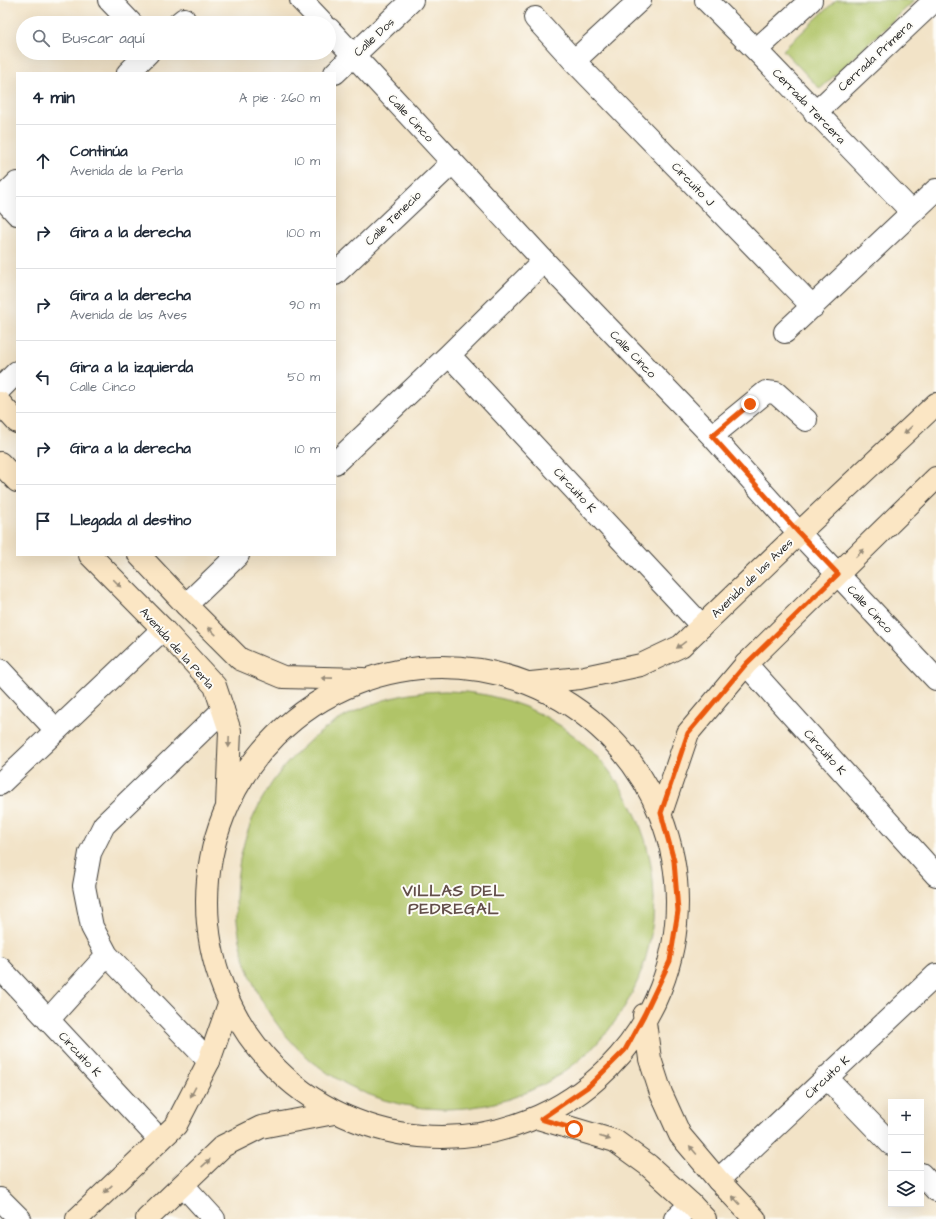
<!DOCTYPE html>
<html lang="es">
<head>
<meta charset="utf-8">
<style>
  :root { --surface:#fff; --page:#f2f2f3; --text:#1f2937; --muted:#747a83; --line:#e0e1e3 }
  body { margin:0; font-family:"Architects Daughter",sans-serif; background:var(--page); color:var(--text) }
  .controls { position:absolute; right:12px; bottom:12px; display:grid; overflow:hidden; border-radius:0px; box-shadow:0 4px 16px #0002 }
  .controls button { width:36px; height:36px; display:grid; place-items:center; padding:0; border:0; border-bottom:1px solid var(--line); background:var(--surface); color:var(--text); font:20px sans-serif }
  .stop { position:absolute; width:12px; height:12px; margin:-9px; border:3px solid #ea580c; border-radius:50%; background:#fff }
  .stop.end { background:#ea580c; border-color:#fff; box-shadow:0 1px 4px #0008 }
  .list { margin:0; padding:0; list-style:none }
  h2 { display:flex; justify-content:space-between; align-items:center; height:52px; margin:0; padding:0 16px; font-size:17px }
  h2 small { font-size:13px; font-weight:400; color:var(--muted) }
  .list li { display:grid; grid-template-columns:26px 1fr auto; gap:12px; align-items:center; box-sizing:border-box; height:72px; padding:0 16px; border-top:1px solid var(--line) }
  .list b { display:block; font-size:15px; white-space:nowrap }
  .list p { margin:0; font-size:13px; white-space:nowrap; color:var(--muted) }
  .list em { font-size:13px; font-style:normal; color:var(--muted) }
  .icon { flex:none; width:22px; height:22px; fill:none; stroke:currentColor; stroke-width:2; stroke-linecap:round; stroke-linejoin:round }
  .map { position:relative; flex:none; width:936px; height:1219px; overflow:hidden }
  .search { position:absolute; background:var(--surface); box-shadow:0 4px 16px #0002; left:16px; top:16px; width:320px; height:44px; display:flex; align-items:center; gap:10px; box-sizing:border-box; padding:0 14px; border-radius:22px; color:var(--muted); font-size:15px }
  .panel { position:absolute; background:var(--surface); box-shadow:0 4px 16px #0002; left:16px; top:72px; width:320px; height:484px; border-radius:0px }
  .map>svg:first-child { display:block }
  .green { fill:#b0c468; stroke:#667042 }
  .lines { fill:none; stroke-linecap:round; stroke-linejoin:round }
  .street-casing { stroke:#3c3a36; stroke-width:24 }
  .secondary-casing { stroke:#3c3a36; stroke-width:24 }
  .street { stroke:#fff; stroke-width:22 }
  .secondary { stroke:#fbe6c4; stroke-width:22 }
  .oneway { fill:#978b78 }
  .route { stroke:#ea580c; stroke-width:5 }
  .labels { text-anchor:middle; stroke-width:4; stroke-linejoin:round; paint-order:stroke }
  .street-label { font-size:12px; fill:#1c1c1c; stroke:#fdfcf7 }
  .district-label { font-size:16px; font-weight:bold; letter-spacing:1px; fill:#624e49; stroke:#fdfcf7 }
</style>
</head>
<body>
<div class="map">
<svg width="936" height="1219" viewBox="0 0 936 1219">
  <rect width="100%" height="100%" fill="#fdfcf7"/>
  <filter id="ink" filterUnits="userSpaceOnUse"><feTurbulence type="fractalNoise" baseFrequency=".025" numOctaves="2"/><feDisplacementMap in="SourceGraphic" scale="8" xChannelSelector="R" yChannelSelector="G"/><feConvolveMatrix kernelMatrix="1 2 1 2 8 2 1 2 1" color-interpolation-filters="sRGB"/></filter>
  <filter id="wash" filterUnits="userSpaceOnUse"><feTurbulence type="fractalNoise" baseFrequency=".012" numOctaves="4" result="noise"/><feDisplacementMap in="SourceGraphic" scale="16" xChannelSelector="R" yChannelSelector="G"/><feGaussianBlur stdDeviation="0.9" result="paint"/><feColorMatrix in="noise" values="0 0 0 0 0 0 0 0 0 0 0 0 0 0 0 0 0 1.4 0 .05"/><feComposite in="paint" operator="in"/></filter>
  <g filter="url(#wash)">
    <rect width="100%" height="100%" fill="#f2e3c7"/>
    <path class="green" d="M836 0H915L820 89 783 50Z
      M236 900a209 209 0 1 1 418 0a209 209 0 1 1-418 0Z"/>
  </g>
  <g filter="url(#ink)">
    <g class="lines">
      <defs>
        <path id="street" d="M109 0 131 23
          M301 0 323 23
          M706 0 756 50 912 212
          M535 18 574 61 813 307
          M179 23 184 19
          M329 29 544 261 712 436 799 533 936 679
          M756 50 811 0
          M574 61 640 0
          M128 73 148 53
          M335 73 412 0
          M815 113 935 0
          M0 195 17 214
          M2 198 17 183
          M335 274 452 163
          M785 332 936 190
          M449 355 702 626
          M0 389 17 372
          M712 436 766 392 776 393 806 420
          M335 463 449 355 544 261
          M186 605 238 555
          M746 664 936 875
          M0 670 56 730
          M0 784 163 629
          M0 968 160 1140
          M48 1020 107 955
          M209 1061 107 955 92 927 84 886 90 853 104 825 223 710
          M826 1077 891 1144
          M921 1174 936 1190
          M718 1180 936 975
          M183 1185 214 1219
          M0 1199 20 1219
          M675 1219 691 1204"/>
        <path id="secondary" d="M0 403 17 422
          M0 463 17 481
          M90 555 163 629 215 686 230 731 227 806
          M139 555 186 605 240 659 283 677 363 679
          M207 902a235 235 0 1 1 470 0a235 235 0 1 1-470 0Z
          M531 683 580 678 641 665 681 646 799 533 936 404
          M661 813 688 733 746 664 936 478
          M644 1015 650 1059 661 1093 680 1135 718 1180 755 1219
          M541 1119 615 1141 648 1165 691 1204 705 1219
          M77 1219 176 1125 209 1061 229 1004
          M147 1219 223 1146 261 1127 334 1113"/>
      </defs>
      <use href="#street" class="street-casing"/>
      <use href="#secondary" class="secondary-casing"/>
      <use href="#street" class="street"/>
      <use href="#secondary" class="secondary"/>
    </g>
    <defs><path id="oneway-solid" d="M-6-.8H1V-3.2L6.5 0L1 3.2V.8H-6Z"/></defs>
    <g class="oneway">
      <use href="#oneway-solid" transform="translate(908 430) rotate(137)"/>
      <use href="#oneway-solid" transform="translate(860 553) rotate(-45)"/>
      <use href="#oneway-solid" transform="translate(117 583) rotate(46)"/>
      <use href="#oneway-solid" transform="translate(212 631) rotate(-136)"/>
      <use href="#oneway-solid" transform="translate(681 645) rotate(144)"/>
      <use href="#oneway-solid" transform="translate(327 678) rotate(-179)"/>
      <use href="#oneway-solid" transform="translate(229 742) rotate(92)"/>
      <use href="#oneway-solid" transform="translate(193 1092) rotate(118)"/>
      <use href="#oneway-solid" transform="translate(605 1138) rotate(17)"/>
      <use href="#oneway-solid" transform="translate(693 1150) rotate(-130)"/>
      <use href="#oneway-solid" transform="translate(206 1163) rotate(-43)"/>
      <use href="#oneway-solid" transform="translate(108 1189) rotate(136)"/>
      <use href="#oneway-solid" transform="translate(736 1200) rotate(-133)"/>
    </g>
  </g>
  <g class="lines" filter="url(#ink)">
    <path class="route" d="M574 1129 541 1119 589 1086 625 1050 644 1015 670 961 678 911 674 861 661 813 688 733 746 664 838 574 799 533 712 436 750 404"/>
  </g>
  <g class="labels">
    <g class="street-label">
      <text transform="translate(374 37) rotate(-43)" y="4">Calle Dos</text>
      <text transform="translate(875 56) rotate(-43)" y="4">Cerrada Primera</text>
      <text transform="translate(809 106) rotate(46)" y="4">Cerrada Tercera</text>
      <text transform="translate(411 118) rotate(47)" y="4">Calle Cinco</text>
      <text transform="translate(693 184) rotate(46)" y="4">Circuito J</text>
      <text transform="translate(393 218) rotate(-44)" y="4">Calle Tenecio</text>
      <text transform="translate(633 354) rotate(46)" y="4">Calle Cinco</text>
      <text transform="translate(575 490) rotate(47)" y="4">Circuito K</text>
      <text transform="translate(752 578) rotate(-44)" y="4">Avenida de las Aves</text>
      <text transform="translate(870 609) rotate(47)" y="4">Calle Cinco</text>
      <text transform="translate(177 648) rotate(48)" y="4">Avenida de la Perla</text>
      <text transform="translate(825 752) rotate(48)" y="4">Circuito K</text>
      <text transform="translate(80 1054) rotate(47)" y="4">Circuito K</text>
      <text transform="translate(827 1077) rotate(-43)" y="4">Circuito K</text>
    </g>
    <g class="district-label">
      <text x="454" y="896">VILLAS DEL<tspan x="454" dy="18">PEDREGAL</tspan></text>
    </g>
  </g>
</svg>
<div class="controls">
<button>+</button>
<button>−</button>
<button><svg class="icon" aria-label="layers" viewBox="0 0 24 24"><path d="M12 4l9 5-9 5-9-5zM3 14l9 5 9-5"/></svg></button>
</div>
<div class="stop" style="left:574px;top:1129px"></div>
<div class="stop end" style="left:750px;top:404px"></div>
<div class="search"><svg class="icon" aria-label="search" viewBox="0 0 24 24"><circle cx="10" cy="10" r="6"/><path d="M15 15l6 6"/></svg>Buscar aquí</div>
<section class="panel">
<h2>4 min<small>A pie · 260 m</small></h2>
<ul class="list">
<li><svg class="icon" aria-label="ahead" viewBox="0 0 24 24"><path d="M12 20V5M6 11l6-6 6 6"/></svg><div><b>Continúa</b><p>Avenida de la Perla</p></div><em>10 m</em></li>
<li><svg class="icon" aria-label="right" viewBox="0 0 24 24"><path d="M7 20v-9h11M14 6l5 5-5 5"/></svg><div><b>Gira a la derecha</b></div><em>100 m</em></li>
<li><svg class="icon" aria-label="right" viewBox="0 0 24 24"><path d="M7 20v-9h11M14 6l5 5-5 5"/></svg><div><b>Gira a la derecha</b><p>Avenida de las Aves</p></div><em>90 m</em></li>
<li><svg class="icon" aria-label="left" viewBox="0 0 24 24"><path d="M17 20v-9H6M10 6l-5 5 5 5"/></svg><div><b>Gira a la izquierda</b><p>Calle Cinco</p></div><em>50 m</em></li>
<li><svg class="icon" aria-label="right" viewBox="0 0 24 24"><path d="M7 20v-9h11M14 6l5 5-5 5"/></svg><div><b>Gira a la derecha</b></div><em>10 m</em></li>
<li><svg class="icon" aria-label="arrive" viewBox="0 0 24 24"><path d="M6 21V4h12l-3 4 3 4H6"/></svg><div><b>Llegada al destino</b></div></li>
</ul>
</section>
</div>
</body>
</html>
